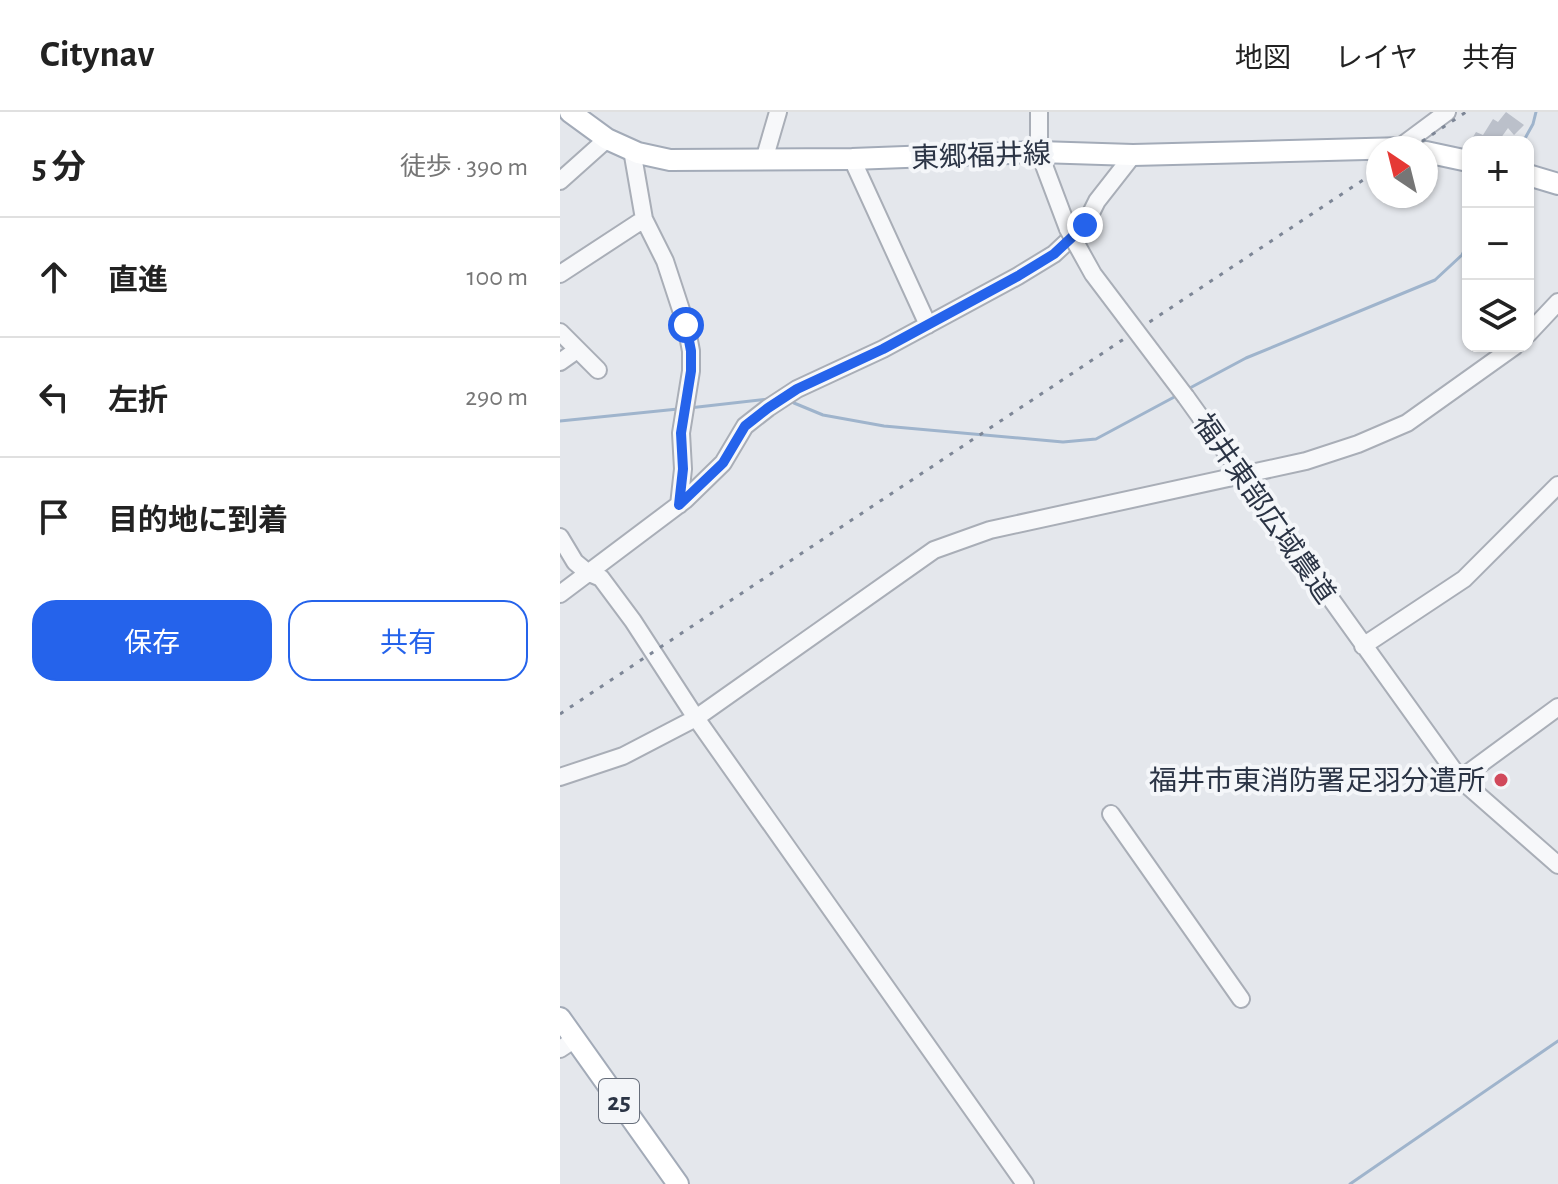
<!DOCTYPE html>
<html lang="ja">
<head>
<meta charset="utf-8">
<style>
  :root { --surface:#fff; --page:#f6f6f6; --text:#222; --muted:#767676; --line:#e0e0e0; --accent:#2563eb }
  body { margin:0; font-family:"Alegreya Sans","Noto Sans JP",sans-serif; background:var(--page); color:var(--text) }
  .controls { position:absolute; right:24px; top:24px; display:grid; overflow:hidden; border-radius:16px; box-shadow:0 2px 6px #0004 }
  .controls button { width:72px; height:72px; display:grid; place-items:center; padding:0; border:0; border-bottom:2px solid var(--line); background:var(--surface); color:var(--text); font:40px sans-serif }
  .compass { position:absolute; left:806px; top:24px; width:72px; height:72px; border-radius:50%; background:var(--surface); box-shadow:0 2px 6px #0004; rotate:325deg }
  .stop { position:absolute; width:24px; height:24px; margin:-18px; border:6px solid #2563eb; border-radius:50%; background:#fff }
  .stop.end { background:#2563eb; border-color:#fff; box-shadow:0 2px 8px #0008 }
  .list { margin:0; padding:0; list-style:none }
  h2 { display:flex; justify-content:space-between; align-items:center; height:104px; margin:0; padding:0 32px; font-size:34px }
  h2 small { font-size:26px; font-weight:400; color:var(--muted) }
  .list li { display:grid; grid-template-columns:52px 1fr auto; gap:24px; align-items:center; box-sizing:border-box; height:120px; padding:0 32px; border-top:2px solid var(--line) }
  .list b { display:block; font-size:30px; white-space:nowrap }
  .list em { font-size:26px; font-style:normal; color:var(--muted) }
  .actions { display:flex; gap:16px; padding:24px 32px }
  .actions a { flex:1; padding:18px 0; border:2px solid var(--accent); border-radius:24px; text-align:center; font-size:28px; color:var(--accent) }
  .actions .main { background:var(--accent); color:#fff }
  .icon { flex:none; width:44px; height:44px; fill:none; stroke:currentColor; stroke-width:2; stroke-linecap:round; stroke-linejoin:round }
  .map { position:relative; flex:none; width:998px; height:1072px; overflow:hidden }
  header { display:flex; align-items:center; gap:48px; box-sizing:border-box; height:112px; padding:0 40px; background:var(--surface); border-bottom:2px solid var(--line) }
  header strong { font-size:38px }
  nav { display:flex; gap:44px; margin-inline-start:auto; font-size:28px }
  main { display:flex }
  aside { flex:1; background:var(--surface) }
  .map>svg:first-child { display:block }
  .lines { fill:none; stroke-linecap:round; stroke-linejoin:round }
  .stream { stroke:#9fb4cc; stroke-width:3 }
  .building { fill:#bbc0ca }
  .minor-casing { stroke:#a9aeb7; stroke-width:20 }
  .major-casing { stroke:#a3abb8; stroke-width:24 }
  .minor { stroke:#f7f8fa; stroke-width:16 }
  .major { stroke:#fff; stroke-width:20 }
  .rail { stroke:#7d8696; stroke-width:3; stroke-dasharray:4 8; stroke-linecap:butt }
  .minor-bridge-casing { stroke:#a9aeb7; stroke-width:20; stroke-linecap:butt }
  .minor-bridge { stroke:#f7f8fa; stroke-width:16 }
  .route { stroke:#2563eb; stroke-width:10 }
  .poi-dot { fill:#d1495b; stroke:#f4f6f9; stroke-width:3 }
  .labels { text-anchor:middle; stroke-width:8; stroke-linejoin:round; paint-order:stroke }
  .shield { fill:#f4f6f9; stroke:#676e7b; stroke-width:2 }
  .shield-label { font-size:26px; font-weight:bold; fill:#2b3445 }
  .street-label { font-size:28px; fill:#2b3445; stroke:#f4f6f9 }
  .poi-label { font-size:28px; fill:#2b3445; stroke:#f4f6f9; text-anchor:end }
</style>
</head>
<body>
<header>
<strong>Citynav</strong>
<nav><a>地図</a><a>レイヤ</a><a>共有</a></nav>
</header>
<main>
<aside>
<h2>5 分<small>徒歩 · 390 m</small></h2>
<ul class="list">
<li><svg class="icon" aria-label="ahead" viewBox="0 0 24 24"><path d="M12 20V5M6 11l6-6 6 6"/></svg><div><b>直進</b></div><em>100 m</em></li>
<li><svg class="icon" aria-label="left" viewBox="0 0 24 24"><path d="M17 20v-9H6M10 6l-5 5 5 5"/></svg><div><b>左折</b></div><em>290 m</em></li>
<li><svg class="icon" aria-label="arrive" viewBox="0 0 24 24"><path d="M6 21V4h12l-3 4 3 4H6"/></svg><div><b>目的地に到着</b></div></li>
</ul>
<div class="actions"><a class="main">保存</a><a>共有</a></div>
</aside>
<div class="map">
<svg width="998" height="1072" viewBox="0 0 998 1072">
  <rect width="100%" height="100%" fill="#e4e7ec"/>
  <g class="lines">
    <path class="stream" d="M963 30 973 12 976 0
      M628 277 686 246 875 168 902 143 908 131
      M234 291 263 303 324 314 503 330 536 327 618 283
      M129 296 209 287
      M0 309 118 297
      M790 1072 998 929"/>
  </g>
  <path class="building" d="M946 0 964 13 954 23 948 16 938 30H910L916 20 923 23 933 7 938 10Z"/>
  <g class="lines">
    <defs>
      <path id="minor" d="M479 0V40L508 117
        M840 35 887 0
        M72 38 84 107 105 149 126 213 131 239V259L121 321 123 357 119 393
        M292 47 368 213
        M204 48 218 0
        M0 69 47 27
        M0 162 84 107
        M0 220 38 258
        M968 222 998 190
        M0 250 17 238
        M626 285 900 667 998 753
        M0 425 15 450 27 460 41 466 73 509 136 606 465 1072
        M0 482 125 388 163 351 185 314 208 296 237 277 323 237 458 164 494 142 525 113 537 89 573 43
        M803 534 904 467 998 373
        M0 665 63 644 136 606 374 438 430 418 746 349 798 332 847 311 955 234
        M900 667 998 595
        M551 702 681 887
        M0 937 15 927"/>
      <path id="major" d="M10 0 47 27 78 41 110 48 292 47 479 40 573 43 844 36
        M866 40 908 49
        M968 63 998 72
        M0 906 118 1072"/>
    </defs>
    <use href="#minor" class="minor-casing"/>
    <use href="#major" class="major-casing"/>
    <use href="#minor" class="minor"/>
    <use href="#major" class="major"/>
    <path class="rail" d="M852 36 906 0
      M0 602 818 58"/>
    <defs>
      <path id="minor-bridge" d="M508 117 533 162 626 285"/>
    </defs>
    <use href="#minor-bridge" class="minor-bridge-casing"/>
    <use href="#minor-bridge" class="minor-bridge"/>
  </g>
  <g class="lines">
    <path class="route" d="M126 213 131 239V259L121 321 123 357 119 393 163 351 185 314 208 296 237 277 323 237 458 164 494 142 525 113"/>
  </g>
  <circle class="poi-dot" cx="941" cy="668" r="8"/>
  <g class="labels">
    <rect class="shield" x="39" y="967" width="40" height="44" rx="6"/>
    <g class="shield-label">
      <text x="59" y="998">25</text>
    </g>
    <g class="street-label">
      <text transform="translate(421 43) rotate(-2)" y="10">東郷福井線</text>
      <text transform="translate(705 396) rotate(55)" y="10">福井東部広域農道</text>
    </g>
    <g class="poi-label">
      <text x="925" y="678">福井市東消防署足羽分遣所</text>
    </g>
  </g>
</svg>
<div class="controls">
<button>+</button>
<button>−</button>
<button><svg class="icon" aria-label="layers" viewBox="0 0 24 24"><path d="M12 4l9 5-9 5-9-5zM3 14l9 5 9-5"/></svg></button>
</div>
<svg class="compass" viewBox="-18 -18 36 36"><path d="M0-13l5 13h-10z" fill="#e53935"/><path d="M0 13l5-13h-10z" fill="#767676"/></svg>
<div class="stop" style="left:126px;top:213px"></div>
<div class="stop end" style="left:525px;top:113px"></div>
</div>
</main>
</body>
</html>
